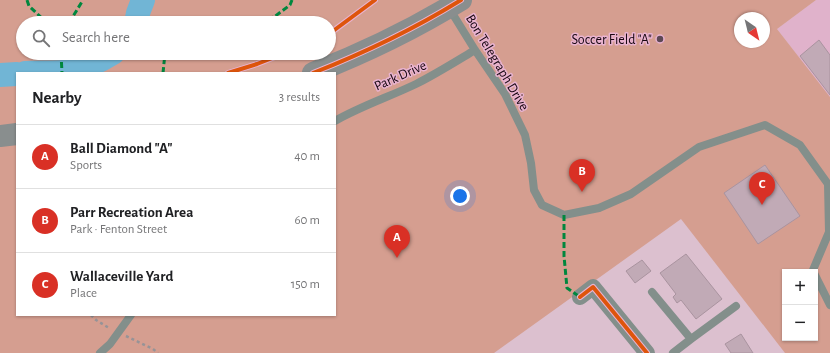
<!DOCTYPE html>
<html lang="en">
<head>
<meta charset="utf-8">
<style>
  :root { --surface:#fff; --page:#f2f2f2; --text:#202124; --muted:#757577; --line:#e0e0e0; --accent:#d93025 }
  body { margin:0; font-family:"Alegreya Sans",sans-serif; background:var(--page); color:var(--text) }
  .controls { position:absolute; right:12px; bottom:12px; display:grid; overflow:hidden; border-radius:0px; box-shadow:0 1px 3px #0004 }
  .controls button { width:36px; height:36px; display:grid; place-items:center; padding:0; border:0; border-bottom:1px solid var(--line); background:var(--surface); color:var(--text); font:20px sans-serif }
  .compass { position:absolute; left:734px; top:12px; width:36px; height:36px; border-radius:50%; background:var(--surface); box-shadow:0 1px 3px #0004; rotate:145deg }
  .you { position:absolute; left:460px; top:196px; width:14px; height:14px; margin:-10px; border:3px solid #fff; border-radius:50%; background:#1a73e8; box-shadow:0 0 0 6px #1a73e833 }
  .badge { display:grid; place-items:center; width:26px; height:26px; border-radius:50%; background:var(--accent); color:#fff; font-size:13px; font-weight:700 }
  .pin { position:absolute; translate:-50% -33px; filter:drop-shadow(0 1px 2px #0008) }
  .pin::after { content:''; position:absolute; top:21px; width:14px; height:12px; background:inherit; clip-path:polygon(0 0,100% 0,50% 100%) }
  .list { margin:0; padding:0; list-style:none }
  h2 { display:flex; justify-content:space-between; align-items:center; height:52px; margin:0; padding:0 16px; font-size:17px }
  h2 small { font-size:13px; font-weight:400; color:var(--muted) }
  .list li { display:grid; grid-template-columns:26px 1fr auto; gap:12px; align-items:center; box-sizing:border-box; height:64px; padding:0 16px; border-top:1px solid var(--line) }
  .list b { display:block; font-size:15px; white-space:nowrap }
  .list p { margin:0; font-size:13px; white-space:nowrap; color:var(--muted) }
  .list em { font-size:13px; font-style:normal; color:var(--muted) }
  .icon { flex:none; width:22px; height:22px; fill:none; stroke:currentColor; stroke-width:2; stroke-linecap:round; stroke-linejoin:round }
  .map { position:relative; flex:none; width:830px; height:353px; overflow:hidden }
  .search { position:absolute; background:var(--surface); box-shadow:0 1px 3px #0004; left:16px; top:16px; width:320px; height:44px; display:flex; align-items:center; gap:10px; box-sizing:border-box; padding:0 14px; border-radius:22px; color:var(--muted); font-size:15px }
  .panel { position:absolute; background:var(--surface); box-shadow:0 1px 3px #0004; left:16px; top:72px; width:320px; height:244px; border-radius:0px }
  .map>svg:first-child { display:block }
  .built { fill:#e0b2cb }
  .green { fill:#d59e90; fill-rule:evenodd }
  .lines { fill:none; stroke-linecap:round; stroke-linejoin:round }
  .river { stroke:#71b5d5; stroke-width:24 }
  .building { fill:#c1aab6; stroke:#a9939f }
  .path { stroke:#969397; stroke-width:2.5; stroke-dasharray:3 3; stroke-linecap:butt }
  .lane { stroke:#838f8b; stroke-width:8 }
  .street { stroke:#838f8b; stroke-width:16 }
  .secondary { stroke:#898e8e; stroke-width:22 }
  .quiet { stroke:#00873e; stroke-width:3; stroke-dasharray:6 3; stroke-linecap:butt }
  .cycleway-casing { stroke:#e9b3d0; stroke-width:6 }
  .cycleway { stroke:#de550c; stroke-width:4 }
  .poi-dot { fill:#5d4854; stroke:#e9b3d0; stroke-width:1.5 }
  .labels { text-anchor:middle; stroke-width:3; stroke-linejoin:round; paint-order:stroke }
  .poi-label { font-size:14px; fill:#180711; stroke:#e9b3d0; text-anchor:end }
  .street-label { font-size:14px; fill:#180711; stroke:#e9b3d0 }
</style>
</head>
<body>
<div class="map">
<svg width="830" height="353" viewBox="0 0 830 353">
  <rect width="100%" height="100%" fill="#dcc0cf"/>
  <path class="built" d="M816 0H830V97L777 29Z"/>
  <path class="green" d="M0 0H816L777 29 830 97V353H785L681 219 494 353H0ZM740 18H764V42H740ZM23 23H329V53H23ZM17 73H335V315H17ZM785 272H815V338H785Z"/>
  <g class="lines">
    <path class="river" d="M136 23 138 13 143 0
      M25 73C38 72 50 73 63 72 79 71 99 62 113 53
      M0 75 17 74"/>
  </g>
  <path class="building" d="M819 40 830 55V95L800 56Z
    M765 165 800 216 758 244 724 193Z
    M686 254 722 299 696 319 681 300 677 303 673 297 676 294 660 273Z
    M642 260 651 271 635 283 626 271Z
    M741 334 753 353H731L725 344Z"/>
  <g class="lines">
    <path class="path" d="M91 315 96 320 109 328
      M126 336 153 349 158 353"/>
    <path class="lane" d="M449 8 475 50 505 94 525 135 531 163 534 190 542 205 564 215 599 208 631 194 699 147 765 125 800 145 828 184 829 232 813 270 814 272
      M335 121C361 106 389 97 416 84 436 74 455 62 475 50
      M815 275 830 305
      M652 292 691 339 673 353
      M691 339 736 306
      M100 353 110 344 131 315"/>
    <path class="street" d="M580 297 593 287 647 353"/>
    <path class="secondary" d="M313 73C364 53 414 29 461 0
      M0 136 17 134"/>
    <path class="quiet" d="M27 0 29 6 47 23
      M69 23 83 0
      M196 23 200 21H240L252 22 274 17 290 5 292 0
      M61 53 62 73
      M163 73 165 53
      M564 215V256L567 288 580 297"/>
    <defs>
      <path id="cycleway" d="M329 34 375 0
        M228 73 257 64 285 53
        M313 73C364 53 414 29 461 0
        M580 297 593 287 647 353"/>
    </defs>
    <use href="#cycleway" class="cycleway-casing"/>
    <use href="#cycleway" class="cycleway"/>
  </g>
  <circle class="poi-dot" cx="660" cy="39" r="4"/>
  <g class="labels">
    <g class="poi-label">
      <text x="652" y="44">Soccer Field "A"</text>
    </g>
    <g class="street-label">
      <text transform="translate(498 62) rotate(59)" y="5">Bon Telegraph Drive</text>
      <text transform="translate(400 75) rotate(-24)" y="5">Park Drive</text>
    </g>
  </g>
</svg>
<div class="controls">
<button>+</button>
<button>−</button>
</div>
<svg class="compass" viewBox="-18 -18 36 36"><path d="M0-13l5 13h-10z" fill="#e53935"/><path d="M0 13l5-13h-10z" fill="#757577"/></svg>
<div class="you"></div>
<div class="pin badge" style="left:397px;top:258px">A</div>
<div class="pin badge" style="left:582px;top:192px">B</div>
<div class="pin badge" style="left:762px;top:205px">C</div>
<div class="search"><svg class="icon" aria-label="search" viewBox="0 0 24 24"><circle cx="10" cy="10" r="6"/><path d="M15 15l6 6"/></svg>Search here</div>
<section class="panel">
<h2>Nearby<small>3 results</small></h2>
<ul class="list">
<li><span class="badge">A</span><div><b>Ball Diamond &quot;A&quot;</b><p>Sports</p></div><em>40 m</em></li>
<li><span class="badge">B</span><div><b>Parr Recreation Area</b><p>Park · Fenton Street</p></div><em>60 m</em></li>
<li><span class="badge">C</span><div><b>Wallaceville Yard</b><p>Place</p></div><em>150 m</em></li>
</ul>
</section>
</div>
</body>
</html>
